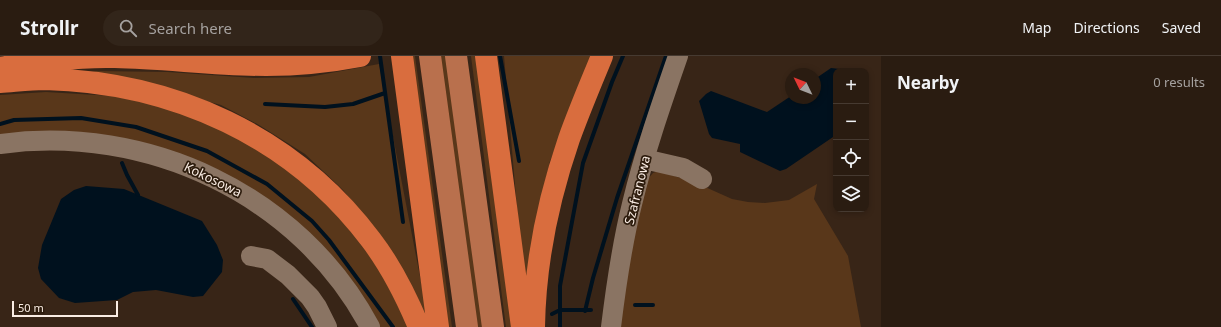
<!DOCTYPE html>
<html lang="en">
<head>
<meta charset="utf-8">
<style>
  :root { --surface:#2a1c11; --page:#32251a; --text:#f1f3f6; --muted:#a5a19f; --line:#463a31 }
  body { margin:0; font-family:"Noto Sans",sans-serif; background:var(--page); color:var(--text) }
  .controls { position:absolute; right:12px; top:12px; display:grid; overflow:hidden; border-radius:8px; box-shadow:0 2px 6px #0003 }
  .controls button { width:36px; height:36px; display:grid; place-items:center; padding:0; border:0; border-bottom:1px solid var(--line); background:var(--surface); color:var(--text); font:20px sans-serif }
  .compass { position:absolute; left:785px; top:12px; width:36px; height:36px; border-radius:50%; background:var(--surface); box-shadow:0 2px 6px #0003; rotate:313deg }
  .scale { position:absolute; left:12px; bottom:10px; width:106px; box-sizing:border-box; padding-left:4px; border:2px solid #faede4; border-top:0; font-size:11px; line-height:14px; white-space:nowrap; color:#faede4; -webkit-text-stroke:3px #2d1c0d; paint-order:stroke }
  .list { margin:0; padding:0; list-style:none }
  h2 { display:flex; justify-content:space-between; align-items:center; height:52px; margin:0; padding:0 16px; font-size:17px }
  h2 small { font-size:13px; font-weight:400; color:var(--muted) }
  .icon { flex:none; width:22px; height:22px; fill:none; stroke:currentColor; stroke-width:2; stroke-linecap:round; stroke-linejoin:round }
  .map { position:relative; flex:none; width:881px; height:271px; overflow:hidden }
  header { display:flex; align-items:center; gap:24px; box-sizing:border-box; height:56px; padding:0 20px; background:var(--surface); border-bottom:1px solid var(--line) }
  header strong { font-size:19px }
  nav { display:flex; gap:22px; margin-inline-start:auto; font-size:14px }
  .search { width:280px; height:36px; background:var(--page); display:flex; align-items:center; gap:10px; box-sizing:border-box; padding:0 14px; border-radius:22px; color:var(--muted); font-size:15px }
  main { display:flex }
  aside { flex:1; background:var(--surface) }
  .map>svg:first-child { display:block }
  .green { fill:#59371a }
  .water { fill:#00111e }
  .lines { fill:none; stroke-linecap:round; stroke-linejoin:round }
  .stream { stroke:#00111e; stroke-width:4 }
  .minor { stroke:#8a7463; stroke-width:20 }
  .major { stroke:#b9704d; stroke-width:22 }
  .highway { stroke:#d96d3e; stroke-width:22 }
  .labels { text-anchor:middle; stroke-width:3.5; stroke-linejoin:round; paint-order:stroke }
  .street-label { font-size:13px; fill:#faede4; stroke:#2d1c0d }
</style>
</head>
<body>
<header>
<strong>Strollr</strong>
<div class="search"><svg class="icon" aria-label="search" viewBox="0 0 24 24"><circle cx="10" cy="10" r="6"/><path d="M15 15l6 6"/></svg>Search here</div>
<nav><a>Map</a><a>Directions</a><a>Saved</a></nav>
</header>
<main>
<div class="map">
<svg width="881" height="271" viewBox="0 0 881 271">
  <rect width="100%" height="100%" fill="#382517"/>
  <path class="green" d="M408 0H415L452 271H443Z
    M439 0H446L484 271H476Z
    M471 0H478L512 271H506Z
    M504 0H593L550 105 537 160 524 235Z
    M379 8 429 267 382 183 343 134 305 98 259 69 221 49 93 15 168 16 254 22 309 21Z
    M46 36 113 40 146 47 179 56 222 73 273 103 316 138 344 167 378 211 410 271H379L271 147 246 129 207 110 0 80V39Z
    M658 115 694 126 732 143 748 146 765 147 789 144 817 128 814 143 848 200 861 271H619L627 211 647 124 653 117Z"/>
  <path class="water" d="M831 12 840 13 842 15H836V79L786 113 780 115 740 96V88L712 82 709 78 699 45 706 38 711 35 767 56 791 40V42H815V23Z
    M86 130 124 133 202 165 217 189 223 204 222 216 203 240 193 241 156 234 133 236 117 244 75 247 59 242 41 223 38 212 42 189 61 143 74 134Z"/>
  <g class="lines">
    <path class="stream" d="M380 0 403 166
      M500 0 519 105
      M265 48 325 51 353 48 385 37
      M0 68 14 64 81 62 136 71 207 95 267 128 312 165 329 184 393 271
      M122 107 127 119 138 139
      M293 243 312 271
      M635 249H653
      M585 255 593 222 617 142 666 0
      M552 258 560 254H591
      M560 271V230L583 107 612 26 623 0"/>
    <path class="minor" d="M0 88C147 68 299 138 370 271
      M644 103 683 112 702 123
      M251 200 267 203 288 219 310 241 317 251 327 271
      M611 271C616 230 622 188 632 148 644 98 661 49 678 0"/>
    <path class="major" d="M430 0 467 271
      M456 0 493 271"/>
    <path class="highway" d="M402 0 438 271
      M486 0 522 271
      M0 12C38 5 76 0 115 1 165 2 216 9 266 9 298 9 329 6 360 0
      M0 26C15 25 30 23 45 23 173 26 293 80 371 184 391 210 406 240 419 271
      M534 271C535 206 548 144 569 83 579 55 591 27 602 0"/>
  </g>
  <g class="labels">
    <g class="street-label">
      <text transform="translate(213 123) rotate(26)" y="5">Kokosowa</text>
      <text transform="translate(637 134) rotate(-76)" y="5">Szafranowa</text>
    </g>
  </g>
</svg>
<div class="controls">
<button>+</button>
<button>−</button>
<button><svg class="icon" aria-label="locate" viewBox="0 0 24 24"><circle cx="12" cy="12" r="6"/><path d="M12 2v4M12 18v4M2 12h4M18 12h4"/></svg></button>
<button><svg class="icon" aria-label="layers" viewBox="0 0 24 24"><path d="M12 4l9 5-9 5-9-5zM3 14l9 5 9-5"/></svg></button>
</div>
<svg class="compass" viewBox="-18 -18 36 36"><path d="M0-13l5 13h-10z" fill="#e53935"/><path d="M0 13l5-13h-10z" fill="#a5a19f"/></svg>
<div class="scale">50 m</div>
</div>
<aside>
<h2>Nearby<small>0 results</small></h2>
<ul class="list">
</ul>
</aside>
</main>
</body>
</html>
